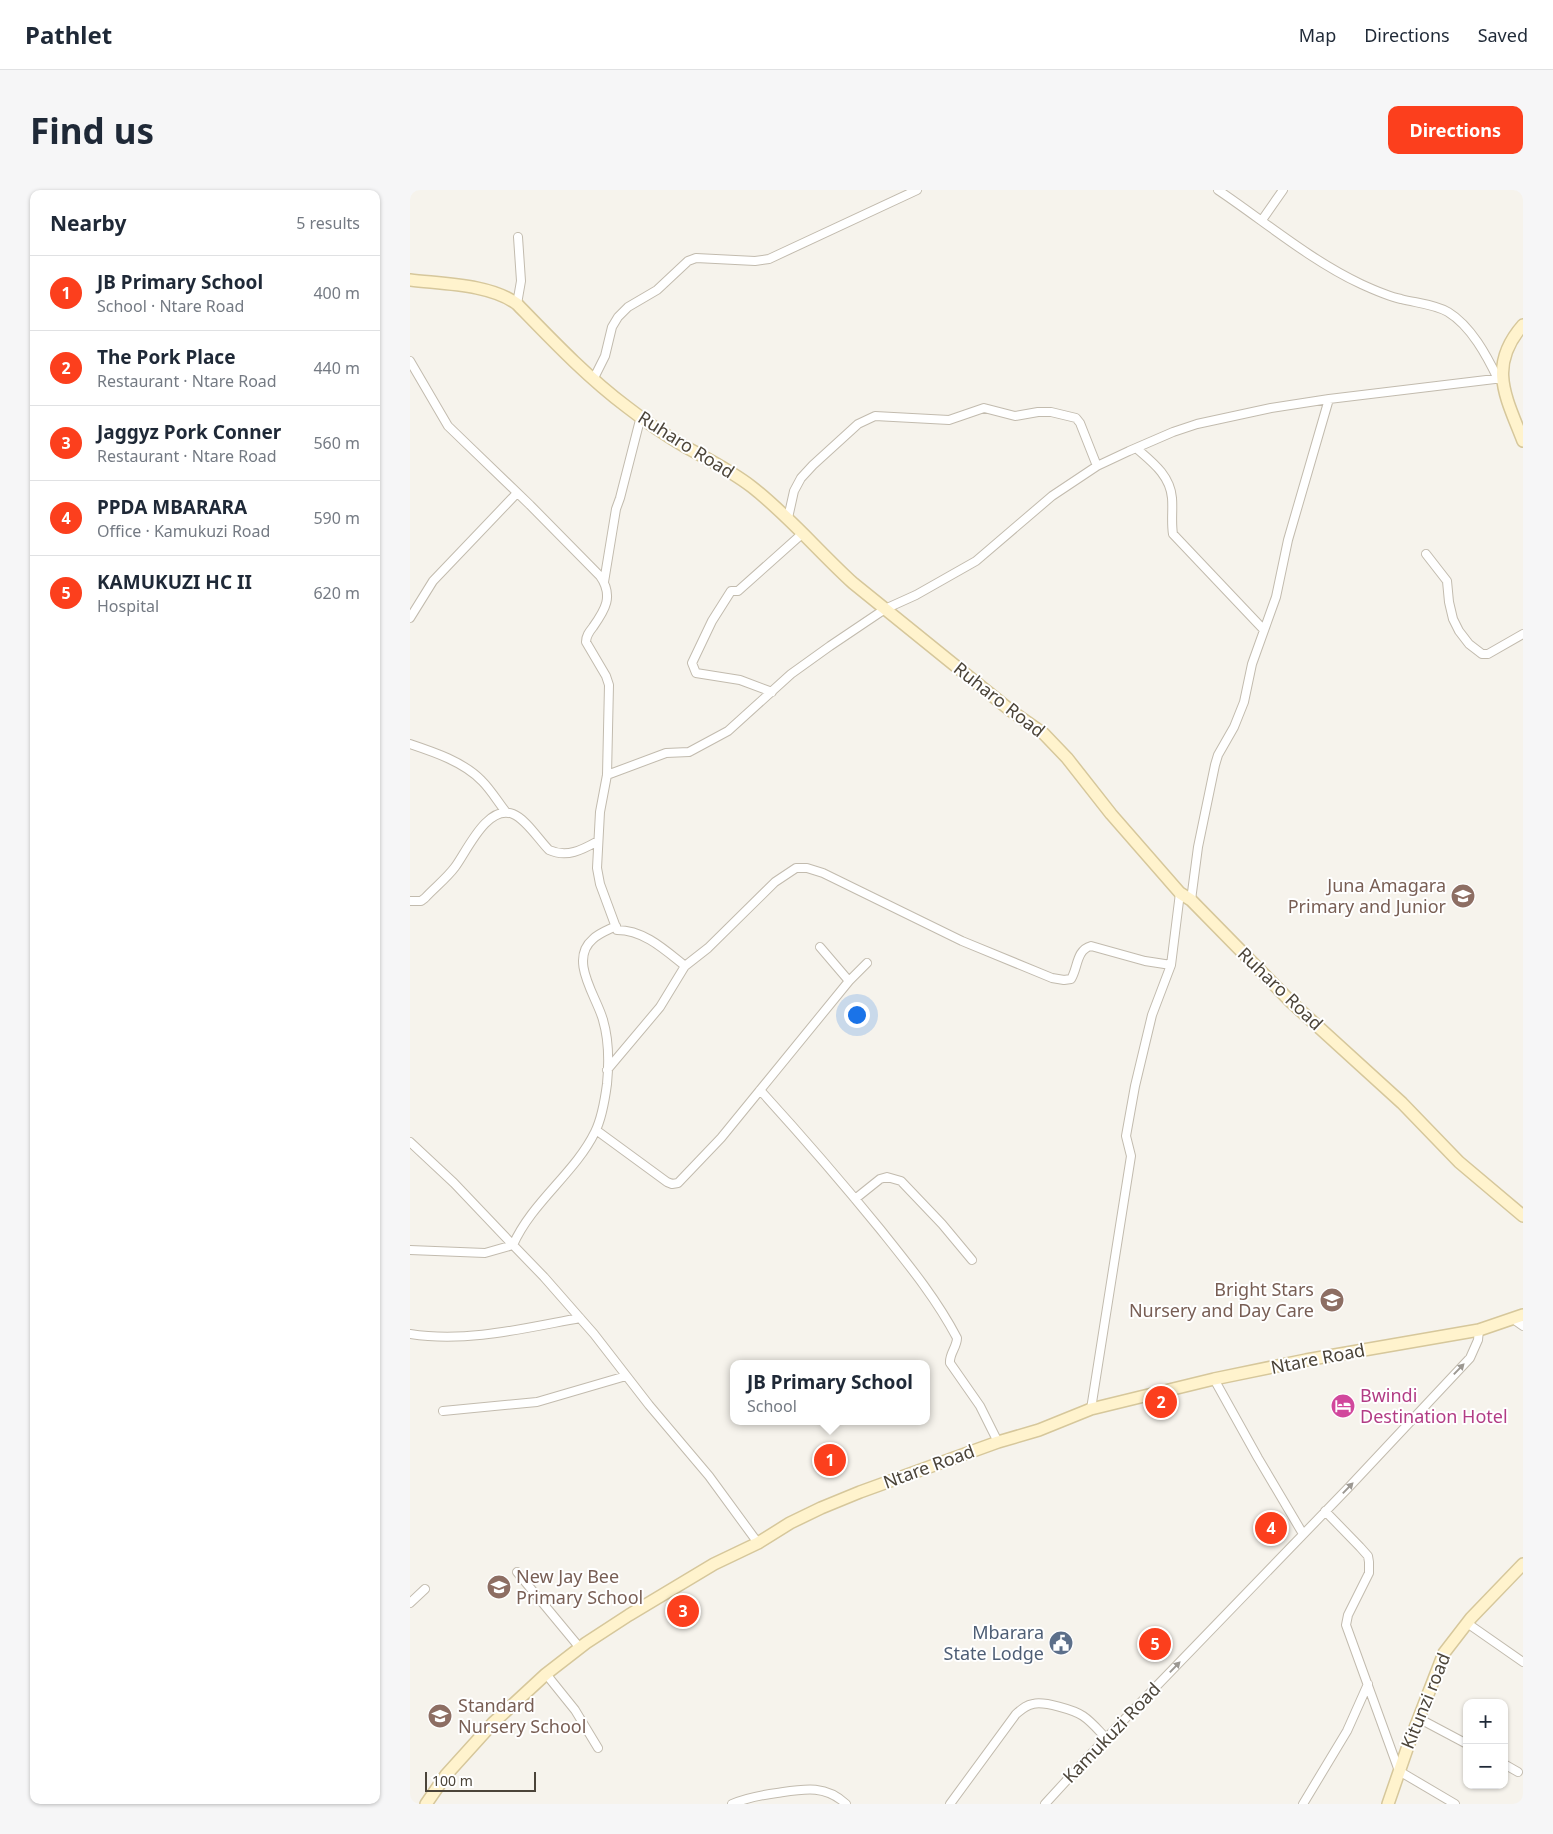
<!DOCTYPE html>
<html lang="en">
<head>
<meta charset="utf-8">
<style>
  :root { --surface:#fff; --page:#f6f6f7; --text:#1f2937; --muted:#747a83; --line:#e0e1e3; --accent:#fc3f1d }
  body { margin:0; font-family:"Noto Sans",sans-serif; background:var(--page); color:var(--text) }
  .controls { position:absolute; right:15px; bottom:15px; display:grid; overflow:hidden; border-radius:10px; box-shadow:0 1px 4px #0004 }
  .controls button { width:45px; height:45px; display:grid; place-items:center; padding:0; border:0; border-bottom:1px solid var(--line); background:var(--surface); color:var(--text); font:25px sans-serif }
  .scale { position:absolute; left:15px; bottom:12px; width:111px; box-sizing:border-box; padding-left:5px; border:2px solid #4b4439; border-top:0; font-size:14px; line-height:18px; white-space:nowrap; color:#4b4439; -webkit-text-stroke:4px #fff; paint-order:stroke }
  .you { position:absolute; left:446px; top:824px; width:18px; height:18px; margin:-12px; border:4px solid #fff; border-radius:50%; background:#1a73e8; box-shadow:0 0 0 8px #1a73e833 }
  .badge { display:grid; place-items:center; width:32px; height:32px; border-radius:50%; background:var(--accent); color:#fff; font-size:16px; font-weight:700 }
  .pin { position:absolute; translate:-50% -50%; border:2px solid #fff; box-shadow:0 1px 5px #0006 }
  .popup { position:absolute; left:320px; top:1170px; width:200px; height:65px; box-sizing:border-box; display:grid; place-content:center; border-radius:10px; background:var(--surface); filter:drop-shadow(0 1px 4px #0005); font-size:16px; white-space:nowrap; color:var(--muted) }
  .popup b { font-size:19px; color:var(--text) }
  .popup::after { content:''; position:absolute; left:50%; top:100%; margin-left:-10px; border:10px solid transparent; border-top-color:var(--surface) }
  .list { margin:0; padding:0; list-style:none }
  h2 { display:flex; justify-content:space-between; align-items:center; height:65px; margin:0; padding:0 20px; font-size:21px }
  h2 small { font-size:16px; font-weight:400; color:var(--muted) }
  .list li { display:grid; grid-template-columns:32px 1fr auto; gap:15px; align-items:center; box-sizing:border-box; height:75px; padding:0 20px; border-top:1px solid var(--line) }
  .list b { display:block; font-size:19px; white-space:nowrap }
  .list p { margin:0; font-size:16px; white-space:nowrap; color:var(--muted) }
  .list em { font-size:16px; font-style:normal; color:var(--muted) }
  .map { position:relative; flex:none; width:1113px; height:1614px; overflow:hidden; border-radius:10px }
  header { display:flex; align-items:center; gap:30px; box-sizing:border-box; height:70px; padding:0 25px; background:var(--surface); border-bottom:1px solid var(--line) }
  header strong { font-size:24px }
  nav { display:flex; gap:28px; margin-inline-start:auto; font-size:18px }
  .intro { display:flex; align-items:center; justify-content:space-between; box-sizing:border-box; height:120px; padding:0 30px }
  h1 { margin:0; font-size:35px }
  .button { padding:12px 22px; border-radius:10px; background:var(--accent); color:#fff; font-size:18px; font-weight:700 }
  main { display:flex; gap:30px; padding:0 30px }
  aside { flex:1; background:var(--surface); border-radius:10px; box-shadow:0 1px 4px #0004 }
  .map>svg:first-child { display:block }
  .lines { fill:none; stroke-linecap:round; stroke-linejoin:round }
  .street-casing { stroke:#c2bbae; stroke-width:10 }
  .secondary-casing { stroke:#d6c79b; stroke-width:14 }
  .street { stroke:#fff; stroke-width:8 }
  .secondary { stroke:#fff3cd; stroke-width:11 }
  .oneway { fill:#9c9892 }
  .labels { text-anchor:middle; stroke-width:4; stroke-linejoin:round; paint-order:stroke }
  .street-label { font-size:18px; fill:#4b4439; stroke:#fff }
  .education-label { font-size:18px; fill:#785e54; stroke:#fff; text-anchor:end }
  .hotel-label { font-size:18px; fill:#b23c85; stroke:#fff; text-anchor:start }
  .service-label { font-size:18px; fill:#4e5e75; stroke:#fff; text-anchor:end }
</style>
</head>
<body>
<header>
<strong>Pathlet</strong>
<nav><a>Map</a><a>Directions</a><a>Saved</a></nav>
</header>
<div class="intro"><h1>Find us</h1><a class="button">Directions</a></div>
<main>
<aside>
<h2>Nearby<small>5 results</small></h2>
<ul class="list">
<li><span class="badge">1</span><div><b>JB Primary School</b><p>School · Ntare Road</p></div><em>400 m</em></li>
<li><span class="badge">2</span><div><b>The Pork Place</b><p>Restaurant · Ntare Road</p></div><em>440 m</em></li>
<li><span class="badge">3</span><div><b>Jaggyz Pork Conner</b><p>Restaurant · Ntare Road</p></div><em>560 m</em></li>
<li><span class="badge">4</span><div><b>PPDA MBARARA</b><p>Office · Kamukuzi Road</p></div><em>590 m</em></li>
<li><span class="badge">5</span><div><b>KAMUKUZI HC II</b><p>Hospital</p></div><em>620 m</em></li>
</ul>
</aside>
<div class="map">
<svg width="1113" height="1614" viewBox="0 0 1113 1614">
  <rect width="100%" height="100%" fill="#f6f3ec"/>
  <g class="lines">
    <defs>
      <path id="street" d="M808 0C854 31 900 70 951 94 964 100 977 106 991 109 1006 113 1024 114 1038 122 1061 136 1077 166 1088 189
        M852 30 873 0
        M107 114 111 91 108 47
        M0 171 38 236 120 315 190 386C204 406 195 420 183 437 179 442 176 446 176 452L196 486 199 495 197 585 190 622 187 678 190 694 207 740C234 740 255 760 275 776
        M183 190 195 166 202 137 208 127 218 117 247 100 278 71 286 68 345 71 359 69 507 0
        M726 258C742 272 760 285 762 308 763 320 761 332 763 344L854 440
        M378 328 384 301 391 288 403 275 448 234 465 226 539 230 574 218 605 226 628 222H641L666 228 670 233 687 276
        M1016 364 1037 391 1039 412 1043 429 1049 441 1059 454 1072 464H1078L1113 444
        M194 392 206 319 210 308 231 226
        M0 428 23 391 107 303
        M362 502 330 490 286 483 282 473 302 431 321 401H328L393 343
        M0 554C24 562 54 572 72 591 81 600 88 612 96 622
        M197 585 256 563 279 562 318 541 381 484 420 456 475 419 506 405 566 371 642 306 687 276 719 261 763 242 787 234 861 218 919 209 1093 188
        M781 710 788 657 805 575 808 565 824 537 834 512 842 474 866 407 878 350 919 209
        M0 711H11L15 708C24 698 36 689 45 677 57 661 77 614 103 624 116 629 129 650 139 660 157 668 172 660 188 651
        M206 736C198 740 189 743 183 749 158 770 187 807 193 830 199 850 199 873 197 894 195 909 192 928 185 942 165 983 122 1012 103 1055L134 1087 184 1144 239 1215 299 1286 348 1353
        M410 757 439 791
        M197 880 250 817 275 776 298 758 365 692 386 678H397L413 683 552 751 642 788 654 790 661 789C668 778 666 760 681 756L735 771 761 775
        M350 900C391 945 431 991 470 1039 498 1074 526 1108 547 1148 547 1157 539 1164 540 1173L570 1216 588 1252
        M186 940 257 992 262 994 268 993 311 948 439 791 457 773
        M0 952 44 993 103 1055
        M445 1009 470 989 477 987 491 991 532 1034 562 1070
        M0 1060 75 1063 103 1055
        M1103 1129 1113 1136
        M0 1144C57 1153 115 1138 170 1128
        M804 1189 848 1268 893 1344
        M681 1219 721 966 716 946 725 896 742 825 761 775 770 703
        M33 1221 127 1212 216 1186
        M915 1321 950 1357 958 1366 959 1372V1383L938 1425 936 1435 989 1581 1045 1614
        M107 1382 170 1458
        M0 1413 15 1399
        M1057 1433 1113 1472
        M136 1484 165 1520 188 1558
        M1008 1528 1057 1554
        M1094 1574 1108 1582
        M322 1614C336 1608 352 1605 367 1603 393 1599 415 1594 436 1614
        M540 1614 606 1524C612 1519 616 1515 623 1514 634 1511 664 1520 673 1526 682 1532 689 1541 696 1548
        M635 1614 678 1567 940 1296 1060 1168 1068 1150 1069 1140
        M893 1614 937 1541 958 1494"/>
      <path id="secondary" d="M0 90C33 94 80 94 107 114 142 150 177 187 217 217 235 231 255 245 274 256 297 269 320 280 342 297 379 326 409 362 443 393L600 520 634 544 657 568 701 624 770 703 781 710 881 812 992 913 1049 972 1113 1026
        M1113 135C1077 176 1096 207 1113 251
        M16 1614 36 1585 83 1533 136 1484 176 1453 219 1425 304 1374 348 1353 380 1333 411 1318 450 1302 588 1252 629 1240 681 1219 804 1189 896 1170 1069 1140 1113 1125
        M978 1614 998 1556 1034 1463 1061 1428 1113 1374"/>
    </defs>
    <use href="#street" class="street-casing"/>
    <use href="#secondary" class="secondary-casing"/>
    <use href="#street" class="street"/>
    <use href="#secondary" class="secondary"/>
  </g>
  <defs><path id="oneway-solid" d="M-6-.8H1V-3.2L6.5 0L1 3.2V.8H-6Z" transform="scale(1.25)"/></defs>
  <g class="oneway">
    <use href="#oneway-solid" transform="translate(1049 1179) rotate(-46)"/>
    <use href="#oneway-solid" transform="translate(938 1298) rotate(-46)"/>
    <use href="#oneway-solid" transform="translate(765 1477) rotate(-46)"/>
  </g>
  <defs>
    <symbol id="school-disc" viewBox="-11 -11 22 22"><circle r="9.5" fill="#8d6e63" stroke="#fff"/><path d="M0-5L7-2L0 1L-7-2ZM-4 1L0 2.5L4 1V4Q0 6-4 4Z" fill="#fff"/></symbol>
    <symbol id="hotel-disc" viewBox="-11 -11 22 22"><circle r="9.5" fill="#d1479c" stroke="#fff"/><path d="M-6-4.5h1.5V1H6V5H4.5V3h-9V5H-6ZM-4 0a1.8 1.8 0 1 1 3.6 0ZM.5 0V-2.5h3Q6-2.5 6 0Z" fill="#fff"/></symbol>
    <symbol id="civic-disc" viewBox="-11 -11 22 22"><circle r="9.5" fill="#5c6f8a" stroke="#fff"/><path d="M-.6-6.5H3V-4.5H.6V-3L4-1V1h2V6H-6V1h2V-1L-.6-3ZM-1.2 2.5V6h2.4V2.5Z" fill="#fff"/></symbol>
  </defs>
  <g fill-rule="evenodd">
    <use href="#school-disc" x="1039" y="692" width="28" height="28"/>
    <use href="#school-disc" x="908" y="1096" width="28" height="28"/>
    <use href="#hotel-disc" x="919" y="1202" width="28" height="28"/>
    <use href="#school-disc" x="75" y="1383" width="28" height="28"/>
    <use href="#civic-disc" x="637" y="1439" width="28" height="28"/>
    <use href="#school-disc" x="16" y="1512" width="28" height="28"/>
  </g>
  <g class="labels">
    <g class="street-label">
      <text transform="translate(276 255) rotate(32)" y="6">Ruharo Road</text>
      <text transform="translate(589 510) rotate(38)" y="6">Ruharo Road</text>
      <text transform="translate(870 799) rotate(44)" y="6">Ruharo Road</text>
      <text transform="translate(908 1169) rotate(-11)" y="6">Ntare Road</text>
      <text transform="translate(519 1277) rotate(-20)" y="6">Ntare Road</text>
      <text transform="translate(1016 1511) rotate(-68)" y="6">Kitunzi road</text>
      <text transform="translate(702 1543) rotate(-46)" y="6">Kamukuzi Road</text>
    </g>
    <g class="education-label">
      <text x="1036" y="702">Juna Amagara<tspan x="1036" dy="21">Primary and Junior</tspan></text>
      <text x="904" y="1106">Bright Stars<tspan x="904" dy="21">Nursery and Day Care</tspan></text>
      <text x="106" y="1393" text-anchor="start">New Jay Bee<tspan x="106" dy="21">Primary School</tspan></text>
      <text x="48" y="1522" text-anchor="start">Standard<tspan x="48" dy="21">Nursery School</tspan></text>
    </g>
    <g class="hotel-label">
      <text x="950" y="1212">Bwindi<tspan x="950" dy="21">Destination Hotel</tspan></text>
    </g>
    <g class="service-label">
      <text x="634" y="1449">Mbarara<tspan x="634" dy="21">State Lodge</tspan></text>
    </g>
  </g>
</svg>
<div class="controls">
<button>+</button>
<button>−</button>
</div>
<div class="scale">100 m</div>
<div class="you"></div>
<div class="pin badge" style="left:420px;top:1270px">1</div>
<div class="popup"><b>JB Primary School</b>School</div>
<div class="pin badge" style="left:751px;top:1212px">2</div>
<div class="pin badge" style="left:273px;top:1421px">3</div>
<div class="pin badge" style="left:861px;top:1338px">4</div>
<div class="pin badge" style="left:745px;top:1454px">5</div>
</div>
</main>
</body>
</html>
